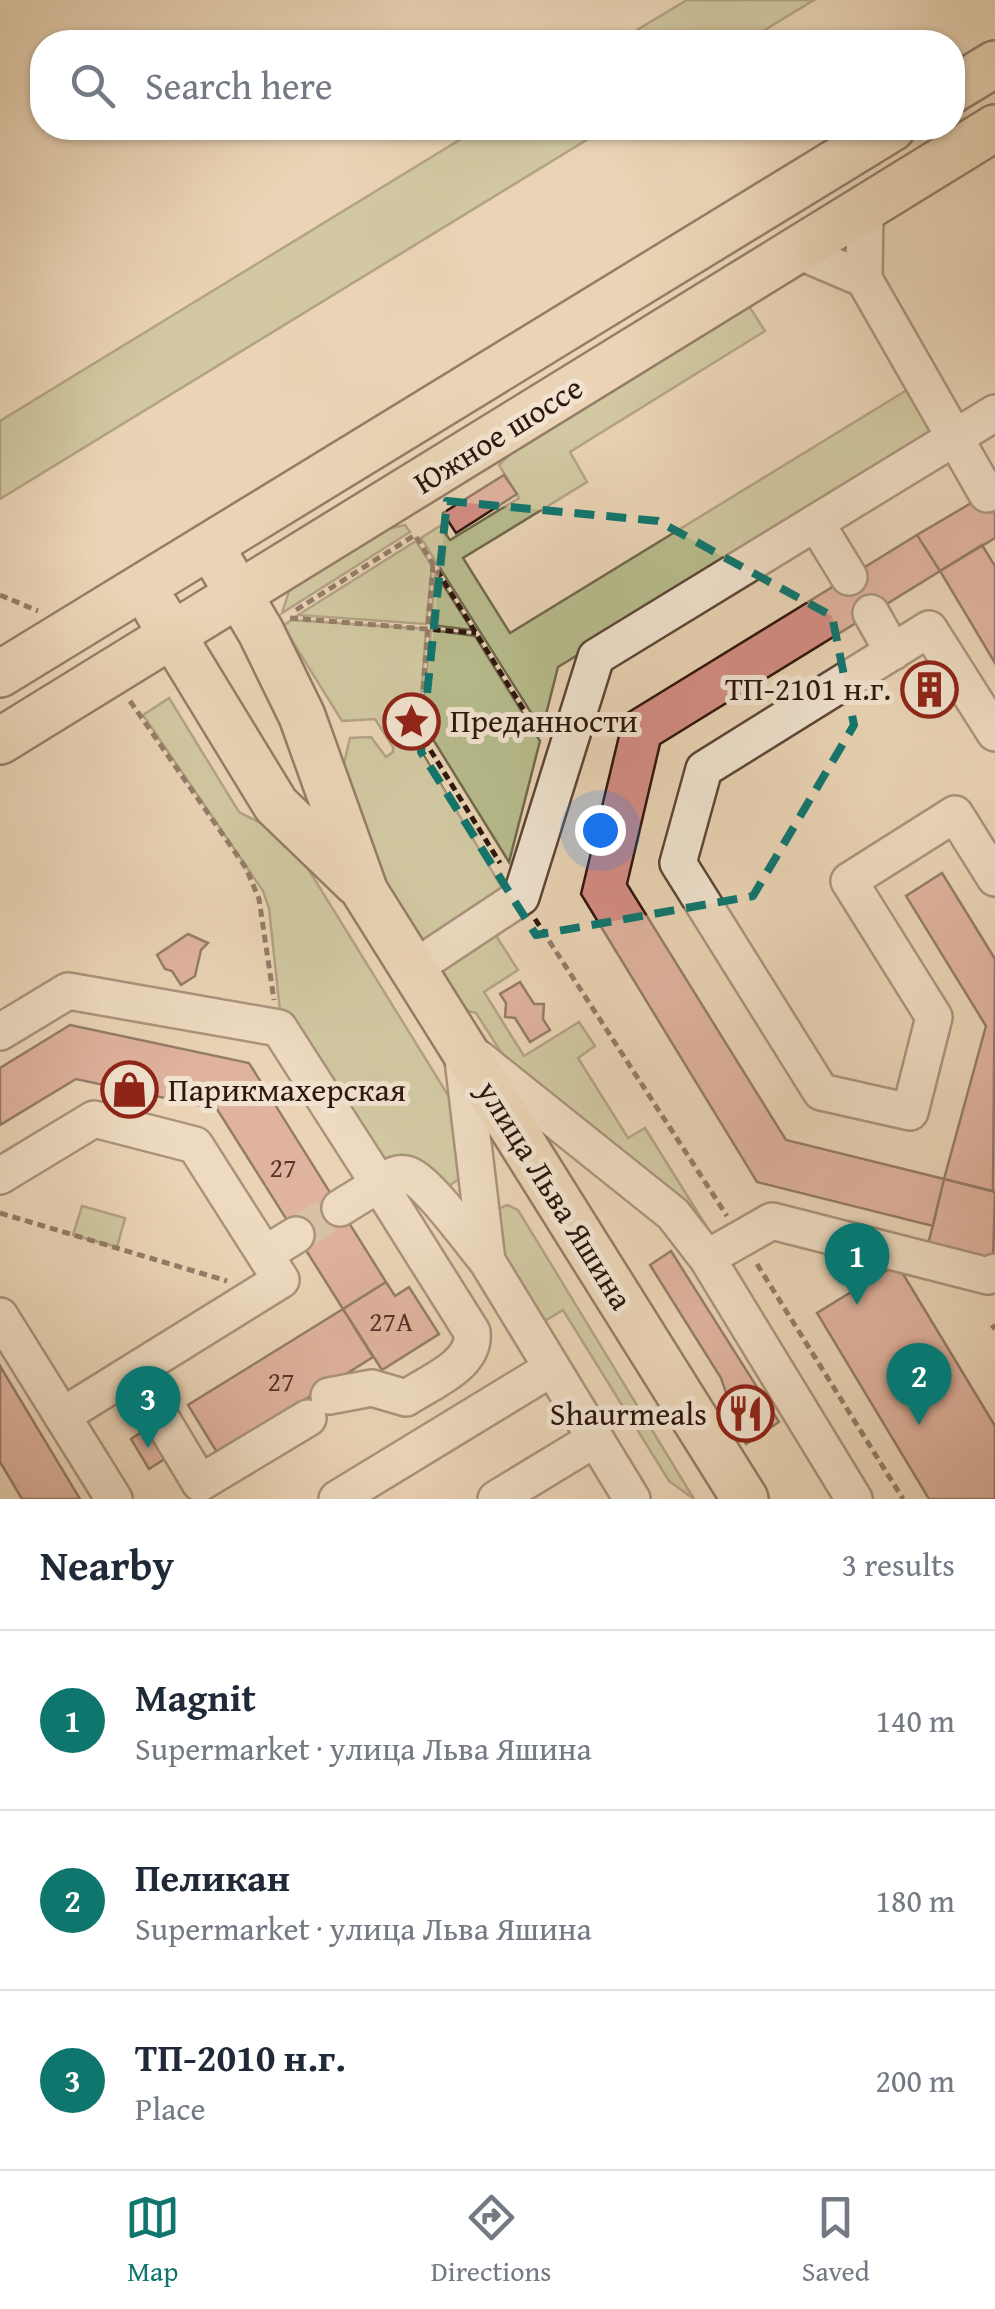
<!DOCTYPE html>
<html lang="en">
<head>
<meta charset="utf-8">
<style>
  :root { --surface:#fff; --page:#f2f2f3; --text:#1f2937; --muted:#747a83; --line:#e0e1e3; --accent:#0f766e }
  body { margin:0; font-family:"Gentium Book Plus",serif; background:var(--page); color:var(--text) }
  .you { position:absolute; left:600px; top:830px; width:35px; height:35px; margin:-25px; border:8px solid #fff; border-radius:50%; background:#1a73e8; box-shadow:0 0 0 15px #1a73e833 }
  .badge { display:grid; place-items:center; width:65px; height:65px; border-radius:50%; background:var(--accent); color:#fff; font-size:32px; font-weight:700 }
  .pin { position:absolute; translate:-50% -82px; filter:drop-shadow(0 2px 5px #0008) }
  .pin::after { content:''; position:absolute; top:52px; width:35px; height:30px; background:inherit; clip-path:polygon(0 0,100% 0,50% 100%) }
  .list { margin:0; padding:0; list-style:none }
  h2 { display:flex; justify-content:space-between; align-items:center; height:130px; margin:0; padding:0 40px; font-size:42px }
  h2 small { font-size:32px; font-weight:400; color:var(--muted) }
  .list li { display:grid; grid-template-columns:65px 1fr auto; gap:30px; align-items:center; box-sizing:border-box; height:180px; padding:0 40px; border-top:2px solid var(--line) }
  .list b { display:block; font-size:38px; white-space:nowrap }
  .list p { margin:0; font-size:32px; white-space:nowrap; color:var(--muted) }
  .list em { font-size:32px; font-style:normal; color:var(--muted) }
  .icon { flex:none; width:55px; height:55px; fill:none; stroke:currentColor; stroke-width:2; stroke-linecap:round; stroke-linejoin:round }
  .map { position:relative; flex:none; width:995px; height:1499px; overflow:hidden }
  .search { position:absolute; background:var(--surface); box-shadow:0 2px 8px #0004; left:30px; right:30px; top:30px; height:110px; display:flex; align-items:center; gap:25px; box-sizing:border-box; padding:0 35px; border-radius:40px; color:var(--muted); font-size:38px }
  .sheet { height:670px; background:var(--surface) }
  nav { display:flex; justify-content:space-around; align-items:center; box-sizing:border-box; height:140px; border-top:2px solid var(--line); background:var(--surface); font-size:28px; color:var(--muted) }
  nav a { display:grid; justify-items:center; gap:5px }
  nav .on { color:var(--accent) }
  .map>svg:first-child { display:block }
  .green { fill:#b7bc8d; stroke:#72694d; stroke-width:2.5 }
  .building { fill:#d48d84; stroke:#2e160d; stroke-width:2.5 }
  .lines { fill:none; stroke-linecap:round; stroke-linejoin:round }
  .minor-tunnel { stroke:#c4ae93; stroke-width:35; stroke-dasharray:35 18; stroke-linecap:butt }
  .minor-casing { stroke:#5d4637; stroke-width:40 }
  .major-casing { stroke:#2e160d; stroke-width:50 }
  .path { stroke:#2e160d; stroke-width:5; stroke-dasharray:8 5; stroke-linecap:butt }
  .minor { stroke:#f1e3cf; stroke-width:35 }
  .major { stroke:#ead4b5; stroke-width:45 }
  .marked { fill:none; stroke:#0f766e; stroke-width:8; stroke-dasharray:20 12; stroke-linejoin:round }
  .labels { text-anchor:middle; stroke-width:10; stroke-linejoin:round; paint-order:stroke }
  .number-label { font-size:28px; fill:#58342b }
  .street-label { font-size:32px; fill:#2e160d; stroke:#f1e3cf }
  .poi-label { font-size:32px; fill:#2e160d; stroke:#f1e3cf; text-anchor:end }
</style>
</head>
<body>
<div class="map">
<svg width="995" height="1499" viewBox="0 0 995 1499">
  <rect width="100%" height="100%" fill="#ead4b5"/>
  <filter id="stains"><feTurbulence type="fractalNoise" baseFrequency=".002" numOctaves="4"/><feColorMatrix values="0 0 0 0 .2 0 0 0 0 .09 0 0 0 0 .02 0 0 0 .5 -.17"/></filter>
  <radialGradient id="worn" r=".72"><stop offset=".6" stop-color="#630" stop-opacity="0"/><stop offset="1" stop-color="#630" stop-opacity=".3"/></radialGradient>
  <path class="green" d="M687 0H814L745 42H617Z
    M479 128H606L0 499V421Z
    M747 303 765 331 570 452 587 482 463 558 510 633 907 390 936 437 558 667 542 730 421 538 440 526 450 540 519 498 499 465 523 441Z
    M405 525 410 532 282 613 291 585 369 533Z
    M416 541 432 566 426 624 298 615Z
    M435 572 472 630 431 625Z
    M292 620 426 629 420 712 423 717 431 630 475 636 540 741 509 862 421 720 407 727 505 893 427 940H420L335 802 350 738 371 737 386 757 393 752V747L375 719 342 721 286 631 284 625Z
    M169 698 239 812 276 831 294 846 451 1100 461 1177 440 1193 382 1171 281 1020 269 908 263 891 143 715Z
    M491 928 518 970 484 992 524 1056 579 1022 595 1046 578 1058 628 1138 645 1128 710 1232 708 1235 506 1060 476 1013 461 1009 440 976 442 964Z
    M507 1205 518 1210 694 1499 669 1481 563 1310 545 1321 552 1333 543 1339 519 1311 495 1218 498 1209Z
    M82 1206 125 1218 117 1247 73 1235Z"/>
  <path class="building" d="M504 475 517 494 456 533 443 513Z
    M995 489V538L940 571 917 535Z
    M917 535 940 571 660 744 627 884 786 1140 944 1179 933 1226 757 1182 581 894 624 715Z
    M982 545 995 566V663L940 571Z
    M930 667 949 698 930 710 910 679Z
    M942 873 995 959 993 1191 944 1179 986 1026 906 896Z
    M188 934 208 943 201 950 195 976 181 985 172 971 165 969 157 955Z
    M520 982 534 1004H544L543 1019 550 1030 530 1042 515 1018 505 1017 506 1003 500 994Z
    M70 1025 249 1063 386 1282 343 1309 217 1109 76 1079 0 1125V1068Z
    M944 1179 995 1192 993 1259 928 1245Z
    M671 1251 779 1422 746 1444 740 1433 721 1378 650 1265Z
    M897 1264 995 1426V1499H929L817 1313Z
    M386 1282 395 1296 409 1287 439 1334 382 1370 343 1309Z
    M343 1309 373 1357 218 1454 188 1405Z
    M0 1366 80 1499H22L0 1462Z
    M148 1428 166 1458 149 1469 131 1439Z"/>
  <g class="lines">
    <path class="minor-tunnel" d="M296 1235 340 1208"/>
    <defs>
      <path id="minor" d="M865 207 864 279 987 494
        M796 250 864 279
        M816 523 849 577
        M871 613 893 652
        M995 733 929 629 704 769 678 863 821 1092 910 1112 934 1017 849 881 955 814 995 878
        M414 968 521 897 596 657 995 413
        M0 1032 68 991 279 1028 379 1184 340 1208
        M462 1051 487 1261 632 1499
        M478 1058 673 1214 707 1258 854 1499
        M0 1176 94 1119 195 1145 281 1280 62 1416
        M265 1254 296 1235
        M707 1258 772 1221 988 1276 995 1272
        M0 1316 114 1499
        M134 1373 200 1483 308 1418
        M329 1396 372 1388 406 1398C430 1382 476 1365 472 1332L379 1184C389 1178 398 1170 409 1175 429 1183 471 1242 487 1261
        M337 1499 552 1368
        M496 1499 595 1439"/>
      <path id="major" d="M952 90 995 64
        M210 546 261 632 302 716 365 892 745 1499
        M157 610 276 805 357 883
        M0 674 892 128
        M0 741 995 128"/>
    </defs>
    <use href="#minor" class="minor-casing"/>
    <use href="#major" class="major-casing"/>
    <path class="path" d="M0 595 38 611
      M296 610 415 535 540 736
      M290 618 476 633
      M130 701 246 868 259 899 274 1000
      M421 715 433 564
      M410 717 500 863
      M535 919 727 1216
      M0 1213 227 1281
      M757 1264 903 1499
      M992 1325 995 1329"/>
    <use href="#minor" class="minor"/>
    <use href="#major" class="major"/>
  </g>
  <path d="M0 0H995V1499H0ZM447 501 658 521 832 616 854 725 753 896 536 935 421 752Z" fill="#ead4b5" fill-opacity=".55" fill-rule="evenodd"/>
  <path class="marked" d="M447 501 658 521 832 616 854 725 753 896 536 935 421 752Z"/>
  <defs>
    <symbol id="building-ring" viewBox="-11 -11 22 22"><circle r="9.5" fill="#f1e3cf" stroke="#8f2418" stroke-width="1.5"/><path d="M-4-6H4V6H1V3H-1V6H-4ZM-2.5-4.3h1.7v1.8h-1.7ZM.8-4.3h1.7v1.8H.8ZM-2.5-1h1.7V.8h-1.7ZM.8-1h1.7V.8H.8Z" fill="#8f2418"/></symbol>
    <symbol id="sight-ring" viewBox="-11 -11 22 22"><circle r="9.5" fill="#f1e3cf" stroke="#8f2418" stroke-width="1.5"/><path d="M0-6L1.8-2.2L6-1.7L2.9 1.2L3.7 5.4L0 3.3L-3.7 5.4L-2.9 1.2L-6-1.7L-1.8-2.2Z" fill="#8f2418"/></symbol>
    <symbol id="shop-ring" viewBox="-11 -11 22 22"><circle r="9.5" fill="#f1e3cf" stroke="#8f2418" stroke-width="1.5"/><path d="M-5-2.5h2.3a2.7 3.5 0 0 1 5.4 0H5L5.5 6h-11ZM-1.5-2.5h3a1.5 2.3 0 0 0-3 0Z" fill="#8f2418"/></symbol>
    <symbol id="restaurant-ring" viewBox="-11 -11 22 22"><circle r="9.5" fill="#f1e3cf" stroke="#8f2418" stroke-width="1.5"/><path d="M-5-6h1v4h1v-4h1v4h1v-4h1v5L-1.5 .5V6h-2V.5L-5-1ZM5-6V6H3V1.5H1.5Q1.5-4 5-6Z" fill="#8f2418"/></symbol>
  </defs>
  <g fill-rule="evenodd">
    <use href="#building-ring" x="898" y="658" width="63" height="63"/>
    <use href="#sight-ring" x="380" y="690" width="63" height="63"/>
    <use href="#shop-ring" x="98" y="1058" width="63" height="63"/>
    <use href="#restaurant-ring" x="714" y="1382" width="63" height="63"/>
  </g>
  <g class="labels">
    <g class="number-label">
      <text x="283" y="1177">27</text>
      <text x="391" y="1331">27А</text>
      <text x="281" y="1391">27</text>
    </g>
    <g class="street-label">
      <text transform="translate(498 435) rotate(-32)" y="11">Южное шоссе</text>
      <text transform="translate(555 1195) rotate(58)" y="11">улица Льва Яшина</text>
    </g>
    <g class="poi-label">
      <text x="891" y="700">ТП-2101 н.г.</text>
      <text x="450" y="732" text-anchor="start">Преданности</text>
      <text x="168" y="1101" text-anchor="start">Парикмахерская</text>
      <text x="707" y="1425">Shaurmeals</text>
    </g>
  </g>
  <rect width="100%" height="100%" filter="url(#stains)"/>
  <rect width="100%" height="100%" fill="url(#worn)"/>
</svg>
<div class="you"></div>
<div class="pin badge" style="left:857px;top:1305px">1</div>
<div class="pin badge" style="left:919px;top:1425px">2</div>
<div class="pin badge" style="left:148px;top:1448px">3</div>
<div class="search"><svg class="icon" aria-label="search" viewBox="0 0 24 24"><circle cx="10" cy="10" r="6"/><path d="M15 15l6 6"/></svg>Search here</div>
</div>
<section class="sheet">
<h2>Nearby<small>3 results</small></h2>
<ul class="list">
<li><span class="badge">1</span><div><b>Magnit</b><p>Supermarket · улица Льва Яшина</p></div><em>140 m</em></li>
<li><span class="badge">2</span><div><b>Пеликан</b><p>Supermarket · улица Льва Яшина</p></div><em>180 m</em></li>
<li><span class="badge">3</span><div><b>ТП-2010 н.г.</b><p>Place</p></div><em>200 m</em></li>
</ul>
</section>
<nav>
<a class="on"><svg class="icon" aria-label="map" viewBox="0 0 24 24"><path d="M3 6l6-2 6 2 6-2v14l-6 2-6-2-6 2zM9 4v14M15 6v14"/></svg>Map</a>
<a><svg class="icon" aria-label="directions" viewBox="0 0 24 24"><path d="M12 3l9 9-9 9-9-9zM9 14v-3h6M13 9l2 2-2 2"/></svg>Directions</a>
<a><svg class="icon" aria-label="saved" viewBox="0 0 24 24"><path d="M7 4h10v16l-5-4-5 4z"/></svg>Saved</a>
</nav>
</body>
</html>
